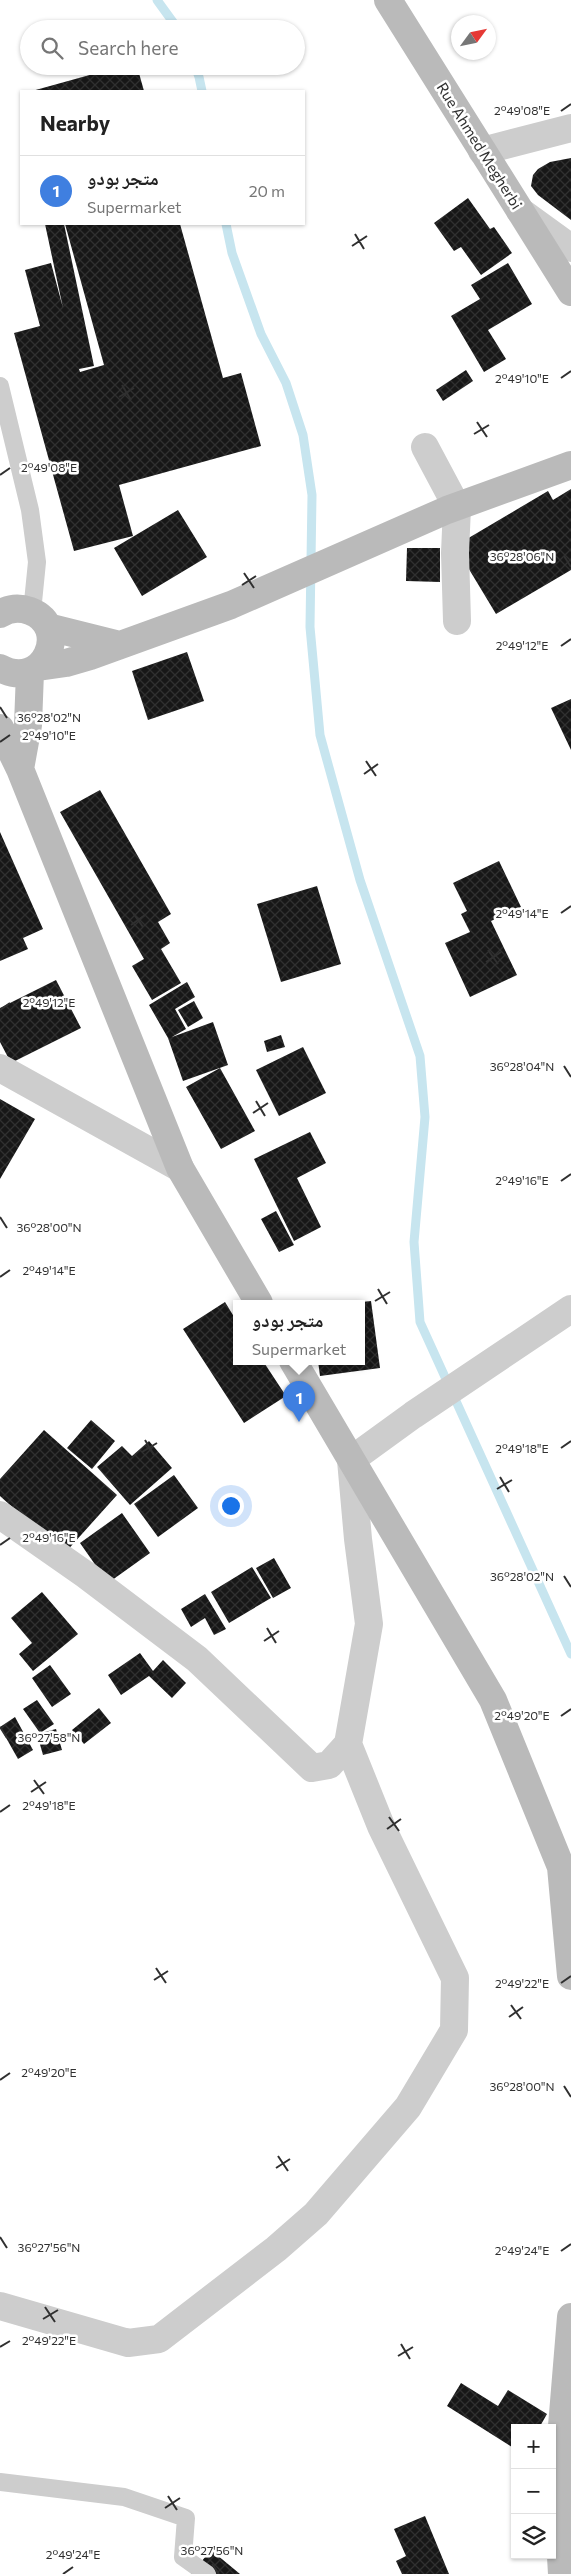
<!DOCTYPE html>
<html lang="en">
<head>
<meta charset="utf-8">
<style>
  :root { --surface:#fff; --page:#f2f2f2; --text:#222; --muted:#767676; --line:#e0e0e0; --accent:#f42452 }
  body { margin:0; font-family:Commissioner,"Noto Naskh Arabic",sans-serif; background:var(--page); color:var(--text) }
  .controls { position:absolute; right:15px; bottom:15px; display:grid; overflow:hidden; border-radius:0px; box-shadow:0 1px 4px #0004 }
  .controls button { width:45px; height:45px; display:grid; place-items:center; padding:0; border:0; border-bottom:1px solid var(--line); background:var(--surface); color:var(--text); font:25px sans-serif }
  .compass { position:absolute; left:451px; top:15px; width:45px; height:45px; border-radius:50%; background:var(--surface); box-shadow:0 1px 4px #0004; rotate:57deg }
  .you { position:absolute; left:230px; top:1505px; width:18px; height:18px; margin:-12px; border:4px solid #fff; border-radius:50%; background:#1a73e8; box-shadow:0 0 0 8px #1a73e833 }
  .badge { display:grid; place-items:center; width:32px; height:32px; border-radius:50%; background:var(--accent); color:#fff; font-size:16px; font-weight:700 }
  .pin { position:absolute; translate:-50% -41px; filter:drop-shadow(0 1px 2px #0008) }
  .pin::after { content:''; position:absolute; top:26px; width:18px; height:15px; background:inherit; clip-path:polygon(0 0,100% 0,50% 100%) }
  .popup { position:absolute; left:233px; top:1300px; width:132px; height:65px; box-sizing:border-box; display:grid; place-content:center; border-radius:0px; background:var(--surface); filter:drop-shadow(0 1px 4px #0005); font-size:16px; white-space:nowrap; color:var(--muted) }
  .popup b { font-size:19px; color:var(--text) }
  .popup::after { content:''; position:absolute; left:50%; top:100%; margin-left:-10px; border:10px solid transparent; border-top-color:var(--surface) }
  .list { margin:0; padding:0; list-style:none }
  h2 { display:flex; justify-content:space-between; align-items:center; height:65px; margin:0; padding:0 20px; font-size:21px }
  h2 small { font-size:16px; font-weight:400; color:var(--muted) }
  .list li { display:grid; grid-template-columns:32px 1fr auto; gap:15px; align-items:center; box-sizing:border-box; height:70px; padding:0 20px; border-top:1px solid var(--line) }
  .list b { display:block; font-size:19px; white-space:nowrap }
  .list p { margin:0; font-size:16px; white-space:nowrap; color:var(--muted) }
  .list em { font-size:16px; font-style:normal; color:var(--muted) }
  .icon { flex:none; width:28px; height:28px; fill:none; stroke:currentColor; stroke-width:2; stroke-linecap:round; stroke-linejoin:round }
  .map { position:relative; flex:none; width:571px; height:2574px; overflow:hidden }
  .search { position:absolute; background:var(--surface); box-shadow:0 1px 4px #0004; left:20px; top:20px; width:285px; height:55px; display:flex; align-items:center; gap:12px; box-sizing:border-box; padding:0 18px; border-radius:28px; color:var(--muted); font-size:19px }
  .panel { position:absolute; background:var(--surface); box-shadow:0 1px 4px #0004; left:20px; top:90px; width:285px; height:135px; border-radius:0px }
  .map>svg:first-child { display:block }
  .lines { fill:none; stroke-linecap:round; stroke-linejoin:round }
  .stream { stroke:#c7e5ef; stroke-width:9 }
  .building { fill:url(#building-cross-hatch) }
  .lane { stroke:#cdcdcd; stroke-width:18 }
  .street { stroke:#cdcdcd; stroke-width:28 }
  .secondary { stroke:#bababa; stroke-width:28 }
  .ticks { fill:none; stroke:#303030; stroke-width:2 }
  .labels { text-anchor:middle; stroke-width:5; stroke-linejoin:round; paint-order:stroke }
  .street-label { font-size:15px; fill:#303030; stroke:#fff }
  .ticks-label { font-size:12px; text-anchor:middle; fill:#303030; stroke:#fff; stroke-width:5; stroke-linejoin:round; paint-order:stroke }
</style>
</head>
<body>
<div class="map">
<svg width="571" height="2574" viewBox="0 0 571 2574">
  <defs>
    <pattern id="building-cross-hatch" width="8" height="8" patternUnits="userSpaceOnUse" patternTransform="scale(1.25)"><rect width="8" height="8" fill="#171717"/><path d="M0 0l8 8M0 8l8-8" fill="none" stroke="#303030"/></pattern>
  </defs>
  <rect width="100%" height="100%" fill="#fff"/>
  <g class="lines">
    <path class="stream" d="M157 0 178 29
      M195 66 199 77 202 91
      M226 224 232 253 261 334 286 383 303 435 312 495 310 627 320 735 360 880 420 1056 425 1117 414 1242 420 1322 571 1654"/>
  </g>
  <path class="building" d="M122 66H137L144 91H32Z
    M571 158V220L538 195 531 186 533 175 538 169 550 162Z
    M468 198 490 229 494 227 512 253 481 275 461 247 454 251 434 223Z
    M45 224H64L94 366 79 369 80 372 104 365 65 224H180L223 378 241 373 261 446 119 485 133 536 74 551 14 333 40 326 25 270 51 263 63 308Z
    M508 263 532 304 488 330 506 359 484 372 451 316 480 299 471 285Z
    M466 370 473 381 443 401 436 390Z
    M571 489V570L496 614 455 546 548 491 553 500Z
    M178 510 207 557 142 596 114 548Z
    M407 548H440V582L406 581Z
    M187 652 204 701 148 720 132 671Z
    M571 699V750L551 708Z
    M100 790 171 914 158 922 170 943 161 949 181 983 152 1000 132 966 144 959 60 812Z
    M0 832 43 929 23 938 28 949 0 961Z
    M499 861 521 907 491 921 517 975 470 997 445 943 470 932 461 914 467 911 453 883Z
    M317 886 341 964 281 982 257 904Z
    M56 980 81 1028 11 1063 0 1042V1008Z
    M187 982 195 997 175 1009 186 1029 172 1037 213 1022 228 1065 183 1081 168 1038 149 1005Z
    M194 1001 203 1018 188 1027 178 1010Z
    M281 1035 285 1047 267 1052 264 1041Z
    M303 1047 326 1093 279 1116 256 1070Z
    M220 1068 255 1131 221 1149 186 1087Z
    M0 1099 35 1119 0 1179Z
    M310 1132 326 1163 297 1178 321 1227 294 1241 254 1159Z
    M276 1211 294 1245 279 1252 261 1219Z
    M371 1301 380 1368 320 1376 318 1361H362V1302Z
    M225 1302 236 1320V1361H263L286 1396 244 1423 183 1329Z
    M91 1420 115 1441 92 1469 67 1448Z
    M44 1430 117 1495 64 1554 0 1496V1479Z
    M149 1441 172 1468 130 1505 97 1467 122 1446 132 1456Z
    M174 1475 198 1508 158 1537 134 1504Z
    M122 1513 150 1553 108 1583 80 1543Z
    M274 1558 291 1588 273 1598 256 1568Z
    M252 1567 271 1598 229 1623 211 1592Z
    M42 1592 78 1634 33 1671 19 1654 32 1643 11 1618Z
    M205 1594 226 1629 214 1635 205 1618 191 1627 181 1609Z
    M140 1653 153 1671 163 1660 186 1683 172 1698 149 1676 121 1695 108 1675Z
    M50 1665 71 1694 52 1707 32 1678Z
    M37 1700 54 1724 40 1733 23 1709Z
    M99 1708 111 1723 84 1744 72 1730Z
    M15 1717 33 1750 18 1759 0 1727Z
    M56 1729 62 1750 43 1755 37 1734Z
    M461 2383 498 2406 508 2390 547 2414 539 2428H515V2449L447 2406Z
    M425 2516 449 2574H402L396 2561 406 2556 394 2529Z
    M211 2550 240 2574H191Z"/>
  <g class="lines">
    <path class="lane" d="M0 386 30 510 37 562 32 612
      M0 2482 124 2497 186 2518 183 2557 207 2574"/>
    <path class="street" d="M482 151 571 128
      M520 211 571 248
      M425 447 457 507 455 553 457 621
      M0 1068 180 1168
      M0 1515 86 1575 197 1659 312 1768 329 1765 348 1744 369 1624 358 1539 351 1460 413 1415 571 1309
      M0 2306 128 2343 159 2339 276 2249 316 2214 408 2107 454 2030 455 1978 381 1826 348 1744"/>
    <path class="secondary" d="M388 0 571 292
      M0 614C9 608 19 607 30 611 72 627 44 692 0 668
      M48 627 116 644
      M38 667 66 663 90 656 231 605 447 510 571 465
      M0 728 20 769 180 1168 259 1303
      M20 769 28 725 30 672
      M293 1361 493 1700 561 1867 571 1976
      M562 2574 557 2487 571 2317"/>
  </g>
  <path class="ticks" d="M561 111 571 104M355 234 364 249M352 246 367 236M561 378 571 371M122 385 131 400M119 397 134 388M477 422 487 437M474 434 489 425M0 475 10 468M564 556 571 567M244 573 254 588M242 585 256 576M561 646 571 639M0 707 7 718M0 742 10 735M366 761 376 776M364 774 378 764M133 913 143 927M561 913 571 906M131 925 145 915M488 950 498 964M486 962 501 952M0 1010 10 1003M564 1066 571 1077M256 1101 265 1116M253 1113 268 1103M561 1181 571 1174M0 1217 7 1228M0 1277 10 1270M378 1289 387 1304M375 1301 390 1292M145 1440 154 1455M561 1448 571 1441M142 1452 157 1443M500 1477 509 1492M497 1489 512 1480M0 1545 10 1538M564 1576 571 1587M267 1628 276 1643M264 1641 279 1631M561 1716 571 1709M0 1727 7 1738M34 1780 44 1794M31 1792 46 1782M0 1812 10 1805M389 1817 399 1831M387 1829 401 1819M156 1968 166 1983M154 1980 168 1971M561 1983 571 1976M511 2005 521 2019M509 2017 523 2007M0 2080 10 2073M564 2086 571 2097M278 2156 288 2171M276 2168 290 2159M0 2237 7 2248M561 2251 571 2244M45 2307 55 2322M43 2319 58 2310M401 2344 410 2359M0 2347 10 2341M398 2356 413 2347M168 2496 177 2510M165 2508 180 2498M212 2564 219 2574M63 2574 73 2567"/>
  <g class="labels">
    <g class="street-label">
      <text transform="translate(479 146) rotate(58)" y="5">Rue Ahmed Megherbi</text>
    </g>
  </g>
  <g class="ticks-label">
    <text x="522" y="115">2°49'08"E</text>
    <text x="522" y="383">2°49'10"E</text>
    <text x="49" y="472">2°49'08"E</text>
    <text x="522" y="561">36°28'06"N</text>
    <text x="522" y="650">2°49'12"E</text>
    <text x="49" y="722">36°28'02"N</text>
    <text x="49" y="740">2°49'10"E</text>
    <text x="522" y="918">2°49'14"E</text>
    <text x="49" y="1007">2°49'12"E</text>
    <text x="522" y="1071">36°28'04"N</text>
    <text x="522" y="1185">2°49'16"E</text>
    <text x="49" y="1232">36°28'00"N</text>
    <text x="49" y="1275">2°49'14"E</text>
    <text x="522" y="1453">2°49'18"E</text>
    <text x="49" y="1542">2°49'16"E</text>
    <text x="522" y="1581">36°28'02"N</text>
    <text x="522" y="1720">2°49'20"E</text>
    <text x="49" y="1742">36°27'58"N</text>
    <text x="49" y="1810">2°49'18"E</text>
    <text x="522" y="1988">2°49'22"E</text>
    <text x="49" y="2077">2°49'20"E</text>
    <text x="522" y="2091">36°28'00"N</text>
    <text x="49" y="2252">36°27'56"N</text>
    <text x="522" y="2255">2°49'24"E</text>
    <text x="49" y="2345">2°49'22"E</text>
    <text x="212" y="2555">36°27'56"N</text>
    <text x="73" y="2559">2°49'24"E</text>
  </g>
</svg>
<div class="controls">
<button>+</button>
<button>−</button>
<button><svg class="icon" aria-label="layers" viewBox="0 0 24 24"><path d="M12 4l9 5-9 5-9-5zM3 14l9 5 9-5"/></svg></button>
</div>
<svg class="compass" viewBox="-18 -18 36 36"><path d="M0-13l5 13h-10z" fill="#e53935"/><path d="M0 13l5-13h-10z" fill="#767676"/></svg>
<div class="you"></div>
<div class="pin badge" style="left:299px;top:1422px;background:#3f7fe0">1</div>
<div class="popup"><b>متجر بودو</b>Supermarket</div>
<div class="search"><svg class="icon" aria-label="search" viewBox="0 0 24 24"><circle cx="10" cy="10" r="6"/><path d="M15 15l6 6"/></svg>Search here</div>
<section class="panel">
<h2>Nearby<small></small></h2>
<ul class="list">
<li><span class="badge" style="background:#3f7fe0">1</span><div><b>متجر بودو</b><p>Supermarket</p></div><em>20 m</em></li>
</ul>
</section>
</div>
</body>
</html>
